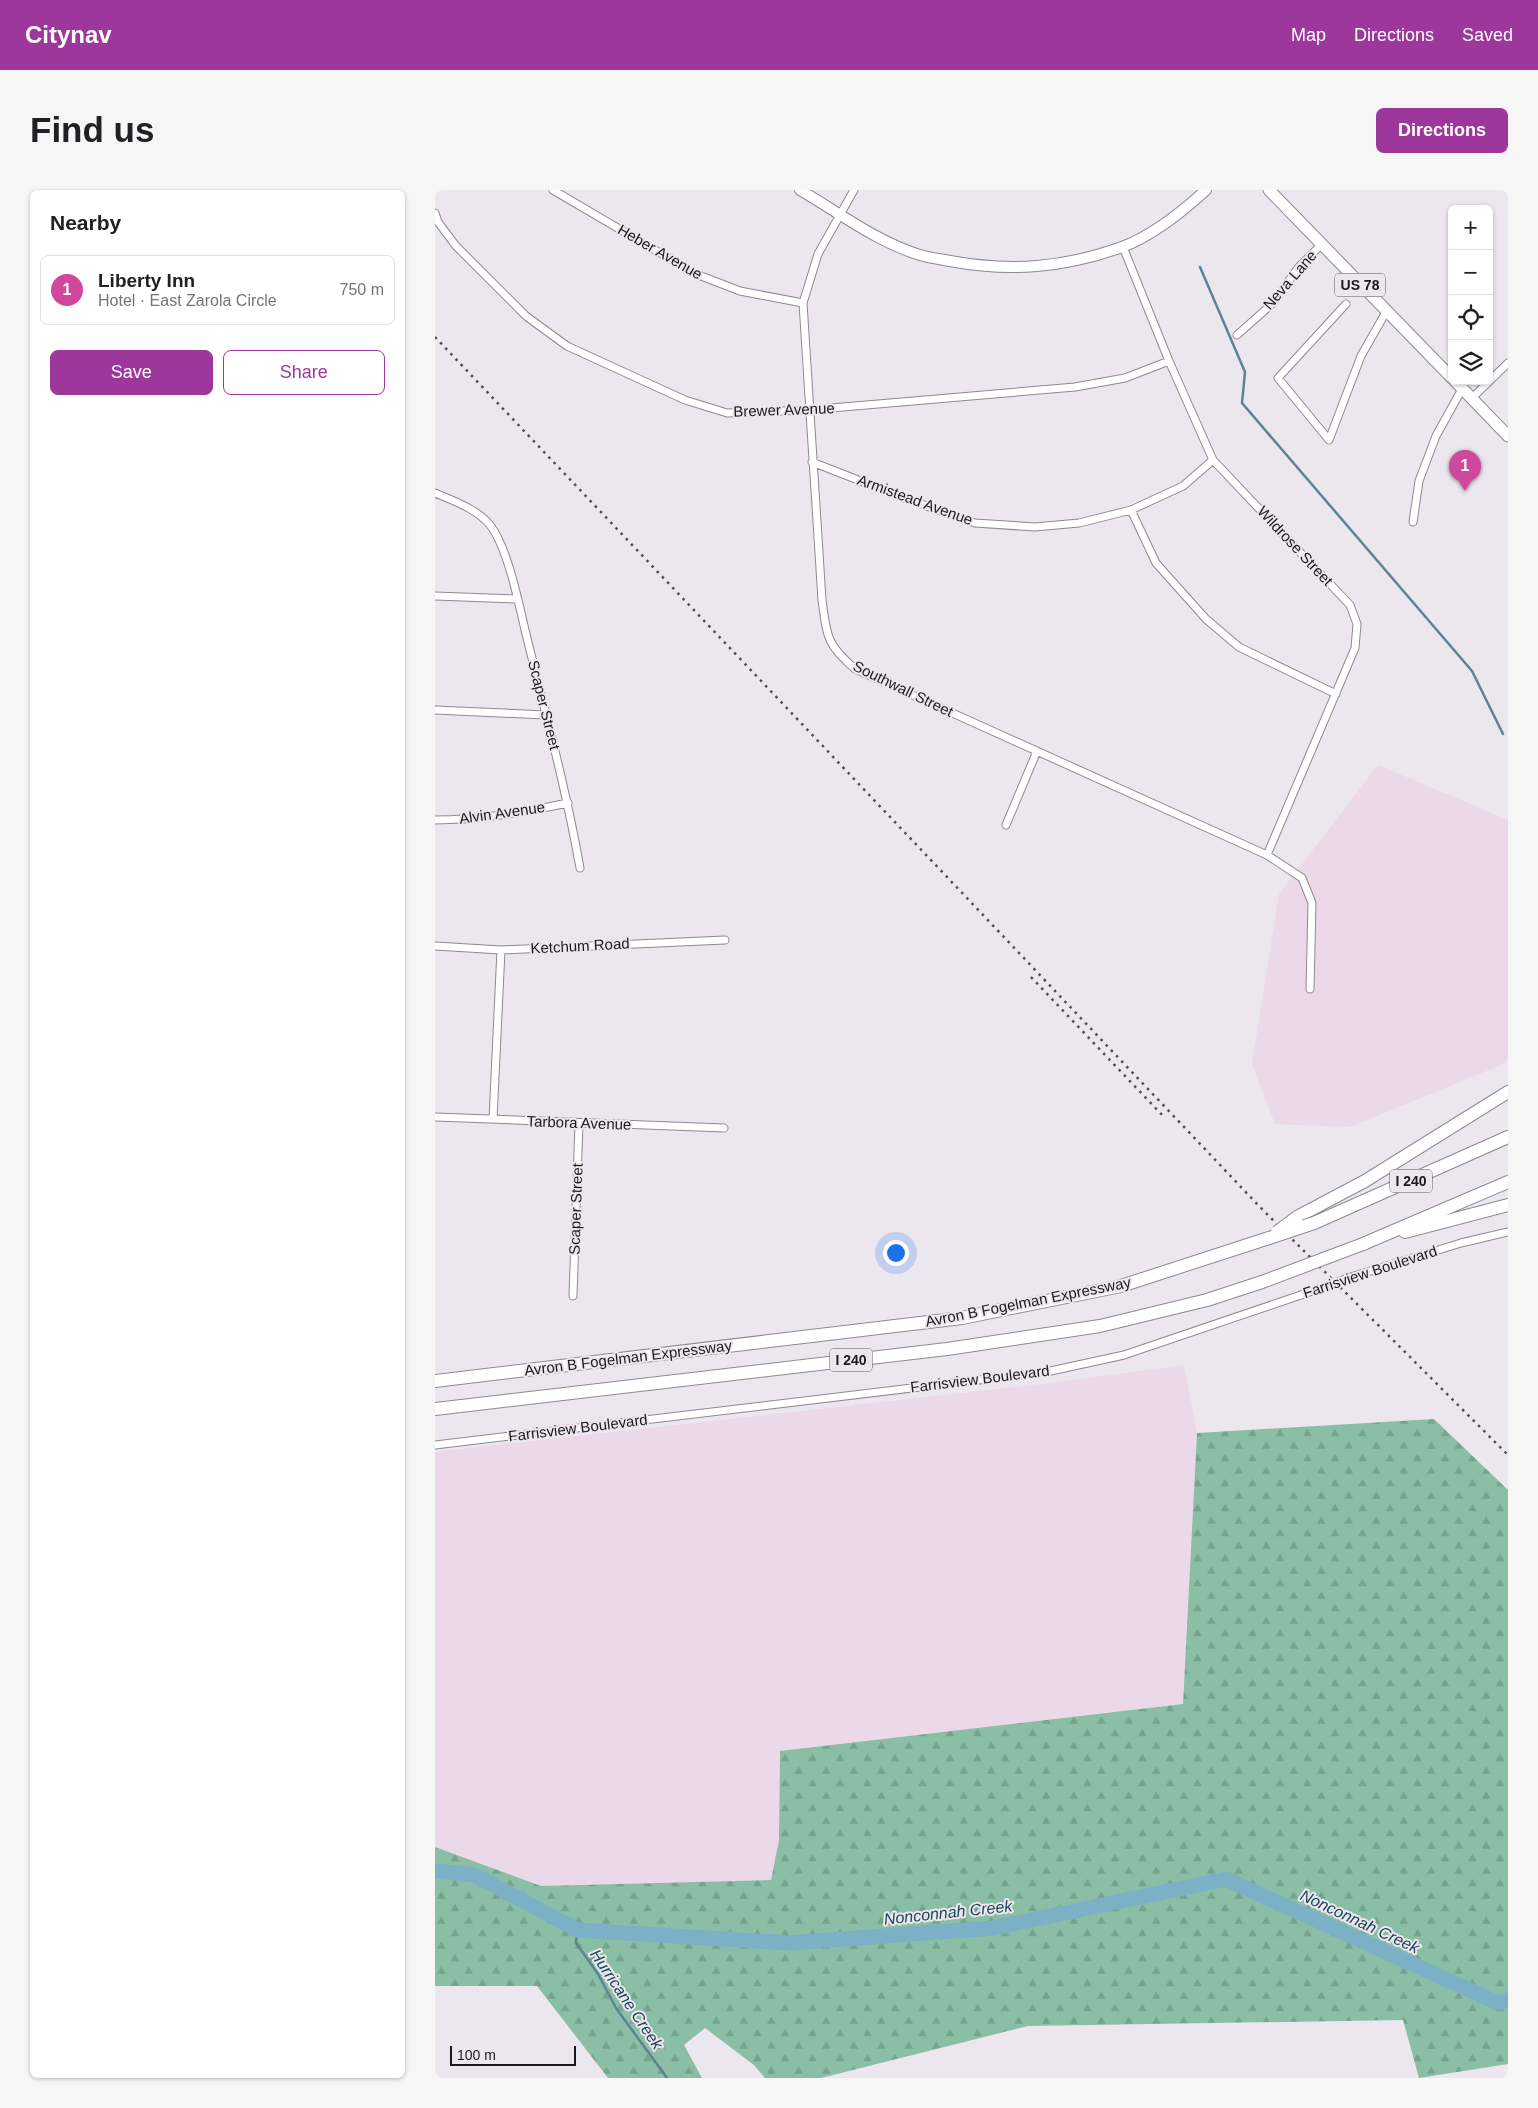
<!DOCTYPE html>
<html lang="en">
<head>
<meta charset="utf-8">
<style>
  :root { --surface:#fff; --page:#f6f6f6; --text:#202124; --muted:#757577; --line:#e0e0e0; --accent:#9d379b }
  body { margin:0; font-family:Helvetica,sans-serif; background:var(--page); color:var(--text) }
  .controls { position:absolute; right:15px; top:15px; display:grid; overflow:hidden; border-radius:8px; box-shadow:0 1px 4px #0004 }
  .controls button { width:45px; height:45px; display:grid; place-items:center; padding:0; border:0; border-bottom:1px solid var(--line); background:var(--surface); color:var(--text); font:25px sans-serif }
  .scale { position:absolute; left:15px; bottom:12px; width:126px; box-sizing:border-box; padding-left:5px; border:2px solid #1b191c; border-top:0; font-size:14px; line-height:18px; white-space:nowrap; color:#1b191c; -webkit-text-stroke:4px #ece6ef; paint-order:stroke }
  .you { position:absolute; left:460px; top:1062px; width:18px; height:18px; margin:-12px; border:4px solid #fff; border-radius:50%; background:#1a73e8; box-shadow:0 0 0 8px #1a73e833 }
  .badge { display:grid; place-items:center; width:32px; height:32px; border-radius:50%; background:var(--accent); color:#fff; font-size:16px; font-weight:700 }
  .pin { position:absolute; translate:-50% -41px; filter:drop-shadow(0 1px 2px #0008) }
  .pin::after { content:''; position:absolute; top:26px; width:18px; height:15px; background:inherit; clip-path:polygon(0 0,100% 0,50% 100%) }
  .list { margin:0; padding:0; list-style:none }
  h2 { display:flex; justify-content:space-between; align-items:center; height:65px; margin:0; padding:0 20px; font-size:21px }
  h2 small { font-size:16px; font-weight:400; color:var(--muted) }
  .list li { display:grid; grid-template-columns:32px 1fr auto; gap:15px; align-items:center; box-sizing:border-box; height:70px; margin:0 10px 10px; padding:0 10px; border:1px solid var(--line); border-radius:8px }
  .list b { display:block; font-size:19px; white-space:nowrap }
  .list p { margin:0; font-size:16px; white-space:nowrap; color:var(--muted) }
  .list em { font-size:16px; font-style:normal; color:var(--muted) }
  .actions { display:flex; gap:10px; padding:15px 20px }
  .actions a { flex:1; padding:11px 0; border:1px solid var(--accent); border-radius:8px; text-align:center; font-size:18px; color:var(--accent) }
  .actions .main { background:var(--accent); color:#fff }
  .icon { flex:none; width:28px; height:28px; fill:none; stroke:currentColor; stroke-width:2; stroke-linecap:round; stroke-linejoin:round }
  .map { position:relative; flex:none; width:1073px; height:1888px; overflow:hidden; border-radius:8px }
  header { display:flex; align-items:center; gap:30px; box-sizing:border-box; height:70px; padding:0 25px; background:var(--accent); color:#fff }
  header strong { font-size:24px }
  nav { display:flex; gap:28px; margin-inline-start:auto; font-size:18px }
  .intro { display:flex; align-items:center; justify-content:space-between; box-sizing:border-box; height:120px; padding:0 30px }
  h1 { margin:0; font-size:35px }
  .button { padding:12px 22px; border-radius:8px; background:var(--accent); color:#fff; font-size:18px; font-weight:700 }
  main { display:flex; gap:30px; padding:0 30px }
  aside { flex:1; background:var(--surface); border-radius:8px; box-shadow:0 1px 4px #0004 }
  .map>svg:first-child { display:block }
  .industrial { fill:#ebd8e8 }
  .forest { fill:url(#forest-firs) }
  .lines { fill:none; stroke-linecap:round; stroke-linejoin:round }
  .stream { stroke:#5e8394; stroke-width:2.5 }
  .river { stroke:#7bb0c7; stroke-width:15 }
  .street-casing { stroke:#8e8991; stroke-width:9 }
  .secondary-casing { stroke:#8e8991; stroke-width:12 }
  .primary-casing { stroke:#8e8991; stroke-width:13 }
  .highway-casing { stroke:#8e8991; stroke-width:14 }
  .street { stroke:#fff; stroke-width:7 }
  .secondary { stroke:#fff; stroke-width:10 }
  .primary { stroke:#fff; stroke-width:11 }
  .highway { stroke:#fff; stroke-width:12 }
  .rail { stroke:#4f4c50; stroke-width:2.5; stroke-dasharray:2.5 5; stroke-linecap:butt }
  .street-bridge-casing { stroke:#8e8991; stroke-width:9; stroke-linecap:butt }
  .highway-bridge-casing { stroke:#8e8991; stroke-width:14; stroke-linecap:butt }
  .street-bridge { stroke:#fff; stroke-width:7 }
  .highway-bridge { stroke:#fff; stroke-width:12 }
  .labels { text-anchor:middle; stroke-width:4; stroke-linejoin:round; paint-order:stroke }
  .shield { fill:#ece6ef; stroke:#5a565b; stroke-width:1 }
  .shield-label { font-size:14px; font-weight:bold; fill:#1b191c }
  .street-label { font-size:15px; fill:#1b191c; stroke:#ece6ef }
  .water-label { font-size:16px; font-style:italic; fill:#194657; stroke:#ece6ef }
</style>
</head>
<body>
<header>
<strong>Citynav</strong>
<nav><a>Map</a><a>Directions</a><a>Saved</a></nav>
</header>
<div class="intro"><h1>Find us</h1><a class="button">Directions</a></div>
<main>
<aside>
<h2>Nearby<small></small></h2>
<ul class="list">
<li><span class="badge" style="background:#d1479c">1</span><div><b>Liberty Inn</b><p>Hotel · East Zarola Circle</p></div><em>750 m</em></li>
</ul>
<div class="actions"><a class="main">Save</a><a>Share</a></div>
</aside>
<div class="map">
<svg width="1073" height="1888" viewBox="0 0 1073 1888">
  <defs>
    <pattern id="forest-firs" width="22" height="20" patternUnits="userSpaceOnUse" patternTransform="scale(1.25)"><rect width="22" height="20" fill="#8abea5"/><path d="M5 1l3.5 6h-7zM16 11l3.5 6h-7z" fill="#76a38d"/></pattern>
  </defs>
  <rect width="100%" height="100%" fill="#ece6ef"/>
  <path class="industrial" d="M943 575 1073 630V869L1066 875 915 937 840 934 817 874 844 704Z
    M749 1175 762 1243 748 1514 345 1561 344 1650 336 1690 106 1696 0 1657V1262L608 1194Z"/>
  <path class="forest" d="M999 1229 1073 1300V1874L984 1888 968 1830 593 1836 386 1888H330L319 1875 270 1838 249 1855 267 1888H173L102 1796H0V1657L106 1696 336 1690 344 1650 345 1561 748 1514 762 1243Z"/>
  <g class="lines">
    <path class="stream" d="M765 77 810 182 807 213 1037 481 1068 544
      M142 1740 141 1753 163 1784 181 1818 232 1888"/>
    <path class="river" d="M0 1681 40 1685 142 1740 354 1753 558 1738 791 1689 1063 1813 1073 1810"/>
    <defs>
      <path id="street" d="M118 0 261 84 305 101 368 113
        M419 0 383 64 368 113 387 410C392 446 391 454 420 479L832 665 867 688 877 713 875 799
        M0 23 3 32 21 56 91 126 132 156 250 210 292 223 373 220 640 197 690 188 734 171
        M688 57 734 171 778 270 915 415 922 434 920 458 832 665
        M911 114 843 188 894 250 926 166 951 122
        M802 145 838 113 863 78 886 55
        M1036 209 1073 173
        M377 272 469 308 540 333 600 337 644 333 696 320 748 296 778 270
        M0 303C19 311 42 319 55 335 73 358 84 415 91 444 110 521 131 599 145 678
        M696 320 721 373 771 429 804 457 901 504
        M978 332 984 291 1001 246 1027 199
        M0 406 82 409
        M0 520 111 525
        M0 630C45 630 89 622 133 613
        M571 635 602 561
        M0 756 66 760 290 750
        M0 927 289 938
        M58 929 66 760
        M919 1086 1026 1053 1073 1042
        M138 1106 144 933
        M0 1255 611 1182 689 1165 866 1105"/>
      <path id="secondary" d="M365 0C403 22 442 52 485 65 495 68 505 69 515 71 575 82 629 78 687 57 717 46 748 21 771 0"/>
      <path id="primary" d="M834 0 1017 188
        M1020 191 1073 246"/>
      <path id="highway" d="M862 1027 930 991 1073 902
        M879 1033 1073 947
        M970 1042 1073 1015
        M928 1054 1073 992
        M0 1191 527 1128 686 1096 834 1048
        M0 1219 512 1159 665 1136 772 1110 827 1092"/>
    </defs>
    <use href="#street" class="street-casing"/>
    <use href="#secondary" class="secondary-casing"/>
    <use href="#primary" class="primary-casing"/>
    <use href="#highway" class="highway-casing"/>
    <use href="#street" class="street"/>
    <use href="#secondary" class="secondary"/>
    <use href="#primary" class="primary"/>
    <use href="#highway" class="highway"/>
    <path class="rail" d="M0 147 823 1015 1073 1265
      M596 787 729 927"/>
    <defs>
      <path id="street-bridge" d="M866 1105 919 1086"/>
      <path id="highway-bridge" d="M842 1042 862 1027
        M834 1048 879 1033
        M827 1092 928 1054"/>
    </defs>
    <use href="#street-bridge" class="street-bridge-casing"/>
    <use href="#highway-bridge" class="highway-bridge-casing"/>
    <use href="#street-bridge" class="street-bridge"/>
    <use href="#highway-bridge" class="highway-bridge"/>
  </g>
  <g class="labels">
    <g class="shield">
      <rect x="900" y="83.5" width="50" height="23" rx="4"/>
      <rect x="955" y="979.5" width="42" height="23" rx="4"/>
      <rect x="395" y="1158.5" width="42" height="23" rx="4"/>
    </g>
    <g class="shield-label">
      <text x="925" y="100">US 78</text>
      <text x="976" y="996">I 240</text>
      <text x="416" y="1175">I 240</text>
    </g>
    <g class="street-label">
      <text transform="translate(225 62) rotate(30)" y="5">Heber Avenue</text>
      <text transform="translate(855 90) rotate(-49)" y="5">Neva Lane</text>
      <text transform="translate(349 220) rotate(-2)" y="5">Brewer Avenue</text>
      <text transform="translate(480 310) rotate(20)" y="5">Armistead Avenue</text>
      <text transform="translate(860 356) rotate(47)" y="5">Wildrose Street</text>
      <text transform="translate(468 499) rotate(26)" y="5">Southwall Street</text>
      <text transform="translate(109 515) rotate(76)" y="5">Scaper Street</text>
      <text transform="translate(67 623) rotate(-8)" y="5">Alvin Avenue</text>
      <text transform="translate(145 756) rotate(-3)" y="5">Ketchum Road</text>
      <text transform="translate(144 933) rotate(2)" y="5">Tarbora Avenue</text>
      <text transform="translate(141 1019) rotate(-88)" y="5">Scaper Street</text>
      <text transform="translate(935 1082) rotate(-18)" y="5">Farrisview Boulevard</text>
      <text transform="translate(593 1112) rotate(-11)" y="5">Avron B Fogelman Expressway</text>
      <text transform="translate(193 1168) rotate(-7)" y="5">Avron B Fogelman Expressway</text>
      <text transform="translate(545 1189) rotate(-7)" y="5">Farrisview Boulevard</text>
      <text transform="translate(143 1238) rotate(-7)" y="5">Farrisview Boulevard</text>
    </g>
    <g class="water-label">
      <text transform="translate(513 1722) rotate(-6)" y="6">Nonconnah Creek</text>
      <text transform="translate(925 1731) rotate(25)" y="6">Nonconnah Creek</text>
      <text transform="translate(192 1809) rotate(56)" y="6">Hurricane Creek</text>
    </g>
  </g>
</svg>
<div class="controls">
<button>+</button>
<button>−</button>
<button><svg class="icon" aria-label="locate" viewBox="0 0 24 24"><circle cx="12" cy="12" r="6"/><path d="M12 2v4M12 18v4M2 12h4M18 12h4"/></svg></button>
<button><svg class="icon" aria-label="layers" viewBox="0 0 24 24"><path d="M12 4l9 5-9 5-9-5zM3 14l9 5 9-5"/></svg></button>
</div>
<div class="scale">100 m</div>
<div class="you"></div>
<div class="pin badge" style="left:1030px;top:301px;background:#d1479c">1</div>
</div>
</main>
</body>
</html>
